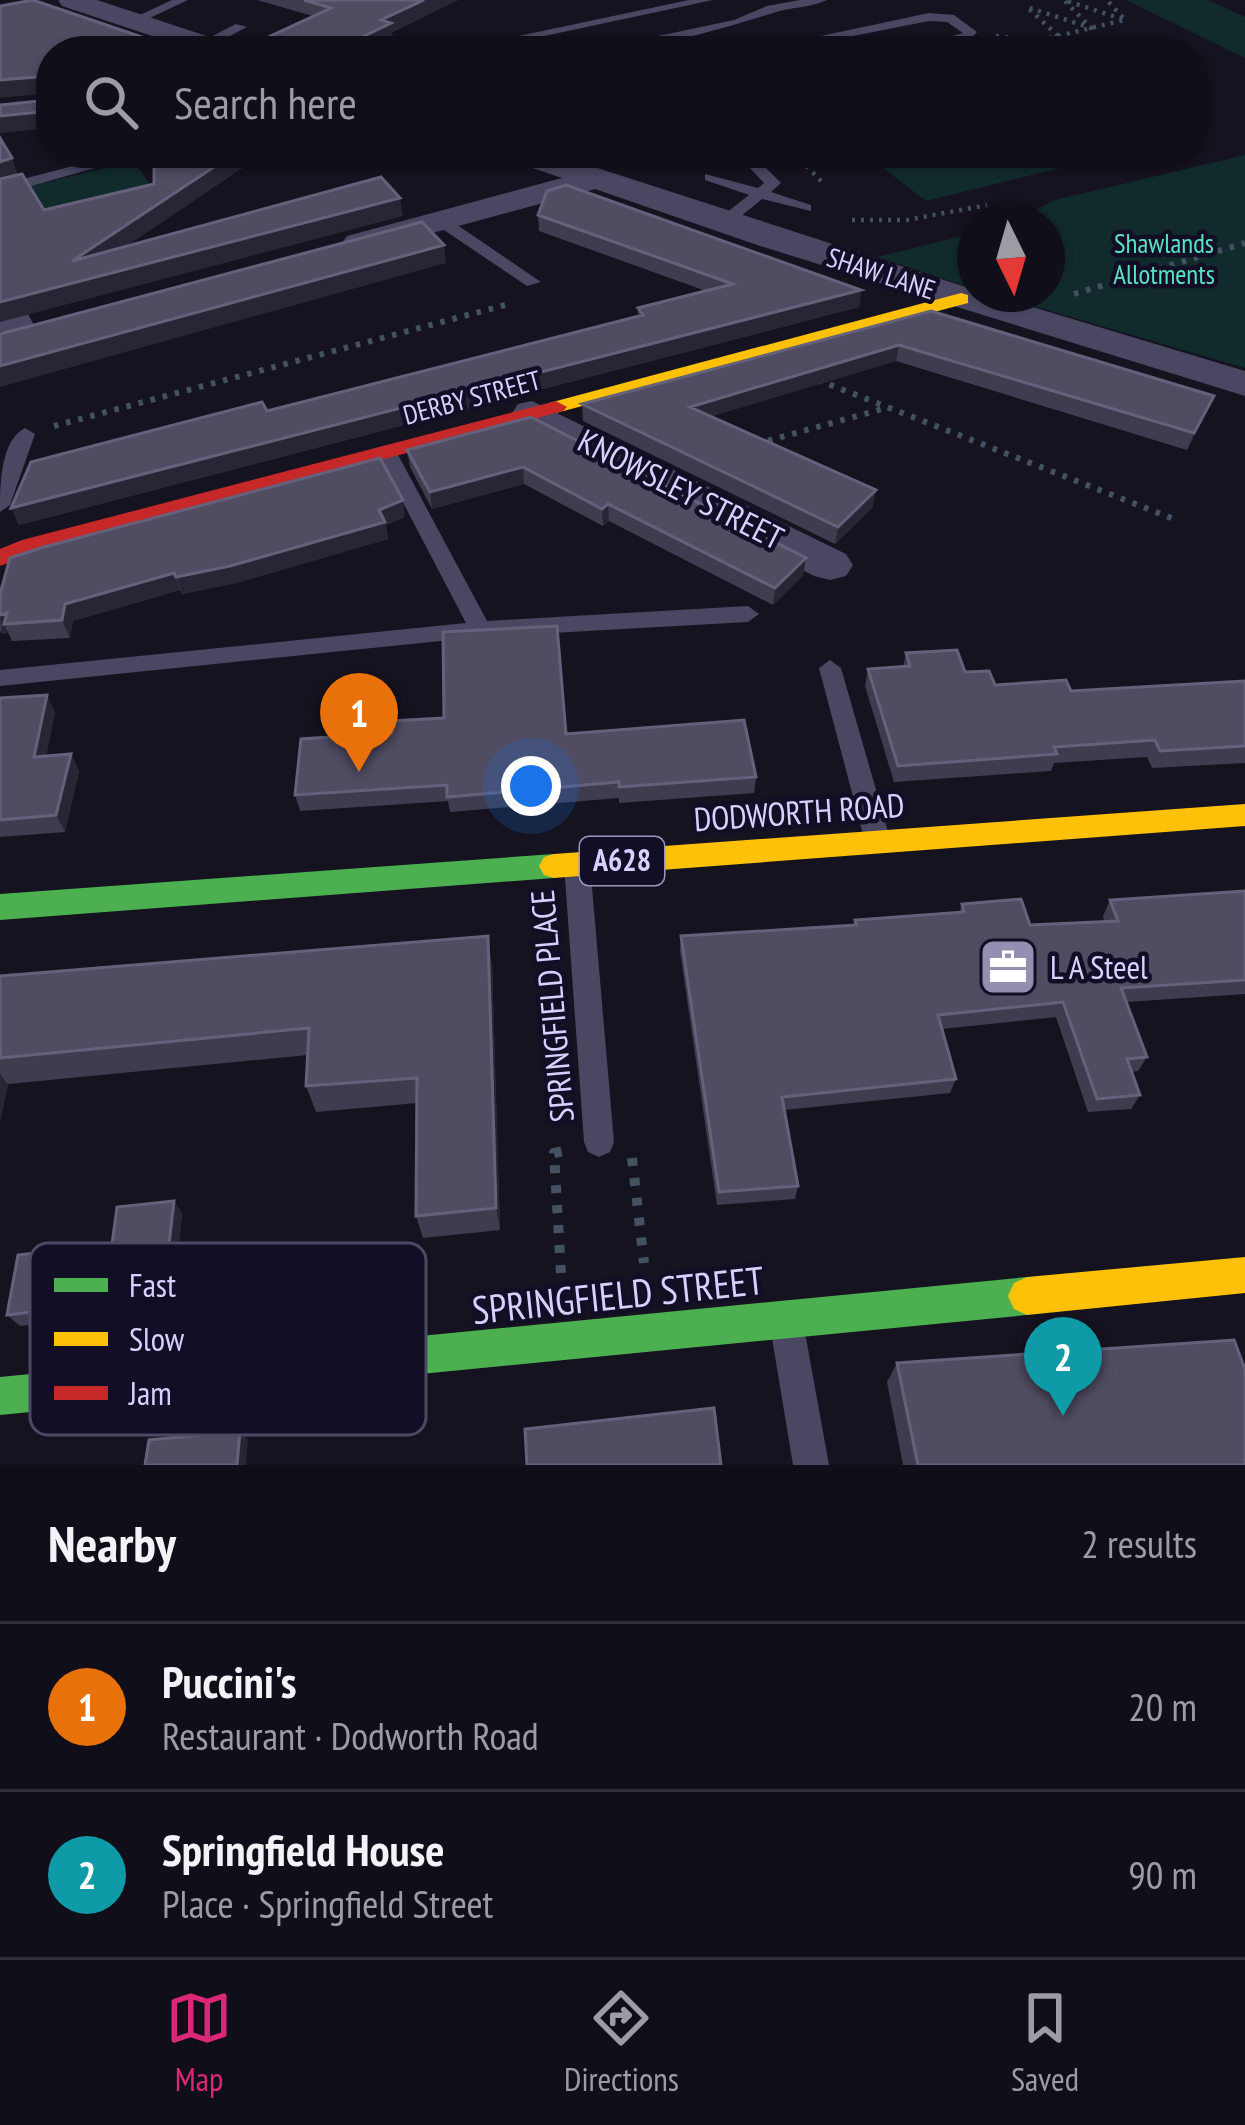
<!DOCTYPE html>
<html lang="en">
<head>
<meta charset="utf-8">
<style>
  :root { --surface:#100e18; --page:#191721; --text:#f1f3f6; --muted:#9c9ca2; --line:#302e37; --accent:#db2777 }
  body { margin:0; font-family:"PT Sans Narrow",sans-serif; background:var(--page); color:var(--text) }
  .compass { position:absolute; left:957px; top:204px; width:108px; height:108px; border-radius:50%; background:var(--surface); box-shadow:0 3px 9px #0004; rotate:175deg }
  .you { position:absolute; left:531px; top:786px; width:42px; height:42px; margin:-30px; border:9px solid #fff; border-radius:50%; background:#1a73e8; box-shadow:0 0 0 18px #1a73e833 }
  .badge { display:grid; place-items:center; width:78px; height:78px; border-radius:50%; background:var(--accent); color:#fff; font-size:39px; font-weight:700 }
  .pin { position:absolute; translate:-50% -99px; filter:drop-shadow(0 3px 6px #0008) }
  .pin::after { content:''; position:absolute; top:63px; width:42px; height:36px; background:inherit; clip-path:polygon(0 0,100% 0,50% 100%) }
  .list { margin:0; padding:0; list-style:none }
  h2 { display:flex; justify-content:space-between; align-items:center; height:156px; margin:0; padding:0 48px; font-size:51px }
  h2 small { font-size:39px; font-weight:400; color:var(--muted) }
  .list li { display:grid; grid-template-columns:78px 1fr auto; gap:36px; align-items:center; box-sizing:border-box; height:168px; padding:0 48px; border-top:3px solid var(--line) }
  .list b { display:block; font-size:45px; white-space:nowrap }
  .list p { margin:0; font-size:39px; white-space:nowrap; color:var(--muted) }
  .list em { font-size:39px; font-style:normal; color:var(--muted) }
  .icon { flex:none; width:66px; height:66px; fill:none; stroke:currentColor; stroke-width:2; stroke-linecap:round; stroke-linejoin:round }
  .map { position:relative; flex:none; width:1245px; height:1465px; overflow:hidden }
  .search { position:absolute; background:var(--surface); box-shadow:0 3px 9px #0004; left:36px; right:36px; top:36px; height:132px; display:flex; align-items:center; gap:30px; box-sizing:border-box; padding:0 42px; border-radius:48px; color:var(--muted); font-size:45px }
  .sheet { height:492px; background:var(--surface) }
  nav { display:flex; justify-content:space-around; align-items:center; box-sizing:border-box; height:168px; border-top:3px solid var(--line); background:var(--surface); font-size:33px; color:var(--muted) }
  nav a { display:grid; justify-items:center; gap:6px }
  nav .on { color:var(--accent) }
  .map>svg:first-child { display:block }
  .green { fill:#112b2d }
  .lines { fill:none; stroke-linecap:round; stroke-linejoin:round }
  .path-far2 { stroke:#445161; stroke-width:4.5; stroke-dasharray:3 6; stroke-linecap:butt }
  .path-far1 { stroke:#445161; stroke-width:6; stroke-dasharray:4.5 8; stroke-linecap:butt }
  .path { stroke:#445161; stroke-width:10; stroke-dasharray:8 12; stroke-linecap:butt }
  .lane { fill:#494761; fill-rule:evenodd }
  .street { fill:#494761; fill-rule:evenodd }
  .fast { fill:#4caf50; fill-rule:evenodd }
  .slow { fill:#ffc107; fill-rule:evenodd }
  .jam { fill:#c62828; fill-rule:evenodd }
  .wall { fill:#3f3c4f }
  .shaded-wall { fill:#282534 }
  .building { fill:#504c62; stroke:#65617b; stroke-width:3 }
  .labels { text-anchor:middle; stroke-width:9; stroke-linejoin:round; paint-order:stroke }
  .far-park-label { font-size:27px; fill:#59e3c5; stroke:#120e25 }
  .far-street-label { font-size:27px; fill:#d8d1ff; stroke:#120e25 }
  .shield { fill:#120e25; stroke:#9d96be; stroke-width:3 }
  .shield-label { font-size:30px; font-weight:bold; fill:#d8d1ff }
  .street-label { font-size:33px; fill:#d8d1ff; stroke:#120e25 }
  .poi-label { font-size:33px; fill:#d8d1ff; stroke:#120e25; text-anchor:start }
  .near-street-label { font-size:39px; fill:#d8d1ff; stroke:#120e25 }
  .key { fill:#120e25; stroke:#4d4866; stroke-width:3 }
  .key-label { font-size:33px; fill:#d8d1ff }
</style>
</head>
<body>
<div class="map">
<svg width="1245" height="1465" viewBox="0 0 1245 1465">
  <rect width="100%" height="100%" fill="#161320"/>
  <path class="green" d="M1126 0H1208L1245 17V58Z
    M864 153H1121L926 201Z
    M1245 155V368L992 294H1047V222H1011L1055 200Z
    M134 161 152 188 0 225 19 189Z
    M975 233V289L877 257Z"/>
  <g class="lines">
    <path class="path-far2" d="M996 36 1036 41 1058 36 1027 7 1091 28 1064 0 1125 20 1107 0
      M1058 36 1124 20
      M992 51 1029 43
      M794 153 822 182
      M852 220H907L987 205"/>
    <path class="path-far1" d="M1074 294 1245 243
      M818 380 1179 521
      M54 426 509 304
      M756 444 886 408"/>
    <path class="path" d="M632 1158 644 1263
      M561 1273 554 1153 563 1151"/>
    <path class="lane" d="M172 0H188L137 24 127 21Z
      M689 0H713L474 51H448Z
      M800 0H827C811 8 790 7 773 13 713 31 650 51 587 51L734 20 767 6Z
      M929 13 954 15 977 32C962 52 925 51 900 51L963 33 947 22 929 21 777 51H750Z
      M236 24 247 27 209 47 197 44Z
      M123 153H147L0 195V185Z
      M736 153H751L781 183 771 192 811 205V211L762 199 729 226H717V220L749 195 705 180V174L758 188 764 183Z
      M441 216 447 218 541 282 527 286 435 224 433 221Z
      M25 428 35 434 10 505 0 512C0 486 0 441 25 428Z
      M386 445 396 451 487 621 748 606 759 614 748 622 480 637 0 686V670L466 623 376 451Z
      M830 660 841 668 891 842 887 849 878 852 869 849 865 842 819 668Z
      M577 853 586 856 590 864 614 1142 610 1152 599 1157 588 1152 584 1142 564 864 568 856Z
      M789 1321 801 1326 806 1338 829 1465H793L772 1338 777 1326Z"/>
    <path class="street" d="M58 0H97L234 45 238 51H197L62 6Z
      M504 153H551L975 290V294H989L1245 371V396L760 246 595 189 359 253 347 250 342 243 347 236 562 178 509 160Z
      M0 284 13 287 39 334 33 342H7L0 331Z
      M532 401 846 554 853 565 846 576 830 580 814 576 518 422 512 413 518 404Z"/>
    <path class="fast" d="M554 854 564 857 569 866 564 875 554 878 0 920V894Z
      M1027 1277 1040 1283 1046 1296 1040 1309 1027 1315 0 1415V1377Z"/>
    <path class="slow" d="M961 293 968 295V303L556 413 545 407 549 403Z
      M1245 804V826L554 878 544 875 539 866 544 857 554 854Z
      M1245 1257V1293L1027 1315 1014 1309 1008 1296 1014 1283 1027 1277Z"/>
    <path class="jam" d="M556 401 567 407 563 411 38 552 0 566V549L22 540Z"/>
  </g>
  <path class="wall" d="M257 0H458L392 32 393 39Z
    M538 215 861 290 859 307 19 525 11 508 638 316V308L706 291 539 231Z
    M931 311 1214 396 1187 450 896 361 712 416 873 507 835 544 583 421 582 404Z
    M531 417 803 575 773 605 609 521 603 526 524 484 432 509 410 467 407 450Z
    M405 517 386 525 388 539 236 583 182 594 180 590 73 621 70 638 12 641 8 632 2 634 0 630V594Z
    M906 653 965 672 995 685 1071 691 1245 681V763L1152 768 1147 757 1054 763 1051 771 894 782 865 686 868 669 903 667Z
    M0 698 55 712 46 756 71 754 79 771 65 832 0 837Z
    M566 734 756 777 754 793 619 803V798L450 812 448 801 300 811 295 795Z
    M1245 891V994L1126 1002 1147 1057 1138 1071 1132 1072 1140 1095 1131 1109 1088 1112 1056 1017 942 1029 956 1079 950 1093 784 1110 798 1186 795 1199 717 1205 680 951 681 936 854 926 855 920 959 913 962 904 1030 925 1104 921 1103 916 1110 900Z
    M492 964 500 1230 423 1238 416 1216 417 1103 316 1112 306 1086 308 1055 8 1084 0 1121V976Z
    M174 1201 182 1214 172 1308 20 1326 7 1315Z
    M897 1363 1245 1465H903L887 1382Z"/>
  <path class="shaded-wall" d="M424 0H458L392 32 393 39 369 51H333L381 20Z
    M49 76 51 93 0 98V80Z
    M51 111V128L0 133V116Z
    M235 153H265L78 279 72 261Z
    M12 158 18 176 0 181V162Z
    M400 198 403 216 0 322V302Z
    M444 245 446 263 0 387V366Z
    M861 290 859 307 19 525 11 508Z
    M899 345 896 361 689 423 690 407Z
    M1214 396 1207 412 1187 450 1194 433Z
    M523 467 524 484 432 509 430 492Z
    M876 490 873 507 835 544 838 527Z
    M403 500 405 517 386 525 388 539 236 583 182 594 176 577 379 510Z
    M608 504 609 521 603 526 602 509Z
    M806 558 803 575 773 605 775 588Z
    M174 573 180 590 73 621 70 638 62 620 65 604Z
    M7 613 4 624 8 632 2 634 0 615Z
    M47 695 55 712 43 773 34 757Z
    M71 754 79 771 65 832 56 815Z
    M488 936 492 964 500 1230 496 1208Z
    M0 1074 8 1084 0 1121Z
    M174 1201 182 1214 172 1308 163 1296Z
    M240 1431 248 1440 246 1465H237Z"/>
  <path class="building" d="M33 0 183 51H51V111L0 116V105L49 100V76L0 80V6Z
    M304 0H424L381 20 391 23 333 51H238L331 8Z
    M0 138 12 158 0 162Z
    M154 153H235L72 261 381 177 400 198 0 302V179L22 174 44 210 154 184Z
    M566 185 861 290 11 508 31 462 262 402 267 411 643 315 638 308 733 284 538 215 547 191Z
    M422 222 444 245 0 366V334Z
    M931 311 1214 396 1194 433 899 345 690 407 876 490 838 527 582 404Z
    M531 417 806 558 775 588 608 504 602 509 523 467 430 492 407 450Z
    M380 458 403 500 379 510 385 522 230 566 176 577 174 573 65 604 62 620 4 624 7 613 0 615V594L10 558 44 547Z
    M557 626 566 734 744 720 756 777 619 787V782L447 797V785L295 795 301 739 392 733V721L444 718 443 632Z
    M957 650 965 672 989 671 995 685 1066 680 1071 691 1245 681V746L1160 751 1155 740 1054 747 1057 754 898 766 868 669 910 666 906 653Z
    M47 695 34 757 71 754 56 815 0 820V698Z
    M1245 891V980L1121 988 1147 1057 1127 1059 1140 1095 1097 1099 1063 1002 938 1015 956 1079 782 1097 798 1186 719 1192 681 936 856 925 855 920 964 912 962 904 1021 899 1030 925 1118 921 1110 900Z
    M488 936 496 1208 416 1216 417 1078 306 1086 309 1028 0 1058V976Z
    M174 1201 163 1296 7 1315 18 1255 112 1244 117 1207Z
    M1234 1340 1245 1369V1465H918L897 1363Z
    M714 1408 721 1465H527L525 1429Z
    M240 1431 237 1465H145L149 1440Z"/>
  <defs>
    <symbol id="office-square" viewBox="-11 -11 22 22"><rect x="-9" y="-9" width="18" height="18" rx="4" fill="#948eb1" stroke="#120e25"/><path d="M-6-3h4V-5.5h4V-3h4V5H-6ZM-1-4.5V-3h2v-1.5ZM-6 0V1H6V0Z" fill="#fff"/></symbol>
  </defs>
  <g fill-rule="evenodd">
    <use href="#office-square" x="975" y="934" width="66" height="66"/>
  </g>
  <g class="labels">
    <g class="far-park-label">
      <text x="1164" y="253">Shawlands<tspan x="1164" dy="31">Allotments</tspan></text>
    </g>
    <g class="far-street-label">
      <text transform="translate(881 274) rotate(18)" y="9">SHAW LANE</text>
      <text transform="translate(472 398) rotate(-15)" y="9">DERBY STREET</text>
    </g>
    <rect class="shield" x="580" y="837" width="84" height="48" rx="9"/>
    <g class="shield-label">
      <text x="622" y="871">A628</text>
    </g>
    <g class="street-label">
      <text transform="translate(681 489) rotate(27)" y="12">KNOWSLEY STREET</text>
      <text transform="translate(799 812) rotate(-4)" y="12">DODWORTH ROAD</text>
      <text transform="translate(552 1006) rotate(-95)" y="12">SPRINGFIELD PLACE</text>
    </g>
    <g class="poi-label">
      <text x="1050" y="979">L A Steel</text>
    </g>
    <g class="near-street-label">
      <text transform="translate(618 1295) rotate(-6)" y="14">SPRINGFIELD STREET</text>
    </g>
  </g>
  <rect x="30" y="1243" width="396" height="192" rx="18" class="key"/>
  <rect x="54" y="1278" width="54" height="14" fill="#4caf50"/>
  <rect x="54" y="1332" width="54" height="14" fill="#ffc107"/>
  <rect x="54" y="1386" width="54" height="14" fill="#c62828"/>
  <g class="key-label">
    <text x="129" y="1297">Fast</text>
    <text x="129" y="1351">Slow</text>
    <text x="129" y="1405">Jam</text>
  </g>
</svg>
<svg class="compass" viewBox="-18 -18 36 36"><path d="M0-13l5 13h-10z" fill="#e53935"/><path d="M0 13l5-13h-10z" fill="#9c9ca2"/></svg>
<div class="you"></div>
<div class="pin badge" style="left:359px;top:772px;background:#e8710a">1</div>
<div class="pin badge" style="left:1063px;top:1416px;background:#0f9aa8">2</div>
<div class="search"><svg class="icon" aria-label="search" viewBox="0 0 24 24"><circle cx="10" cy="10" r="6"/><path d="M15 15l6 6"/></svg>Search here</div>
</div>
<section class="sheet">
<h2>Nearby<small>2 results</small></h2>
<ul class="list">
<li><span class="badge" style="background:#e8710a">1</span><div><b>Puccini's</b><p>Restaurant · Dodworth Road</p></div><em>20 m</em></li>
<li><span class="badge" style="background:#0f9aa8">2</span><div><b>Springfield House</b><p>Place · Springfield Street</p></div><em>90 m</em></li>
</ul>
</section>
<nav>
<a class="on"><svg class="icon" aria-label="map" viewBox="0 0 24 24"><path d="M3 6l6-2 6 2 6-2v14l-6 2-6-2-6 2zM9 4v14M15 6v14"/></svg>Map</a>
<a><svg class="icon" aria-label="directions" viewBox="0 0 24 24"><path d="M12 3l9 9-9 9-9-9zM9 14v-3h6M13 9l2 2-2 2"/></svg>Directions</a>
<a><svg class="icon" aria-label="saved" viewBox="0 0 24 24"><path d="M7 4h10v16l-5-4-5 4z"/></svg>Saved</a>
</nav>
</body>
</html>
